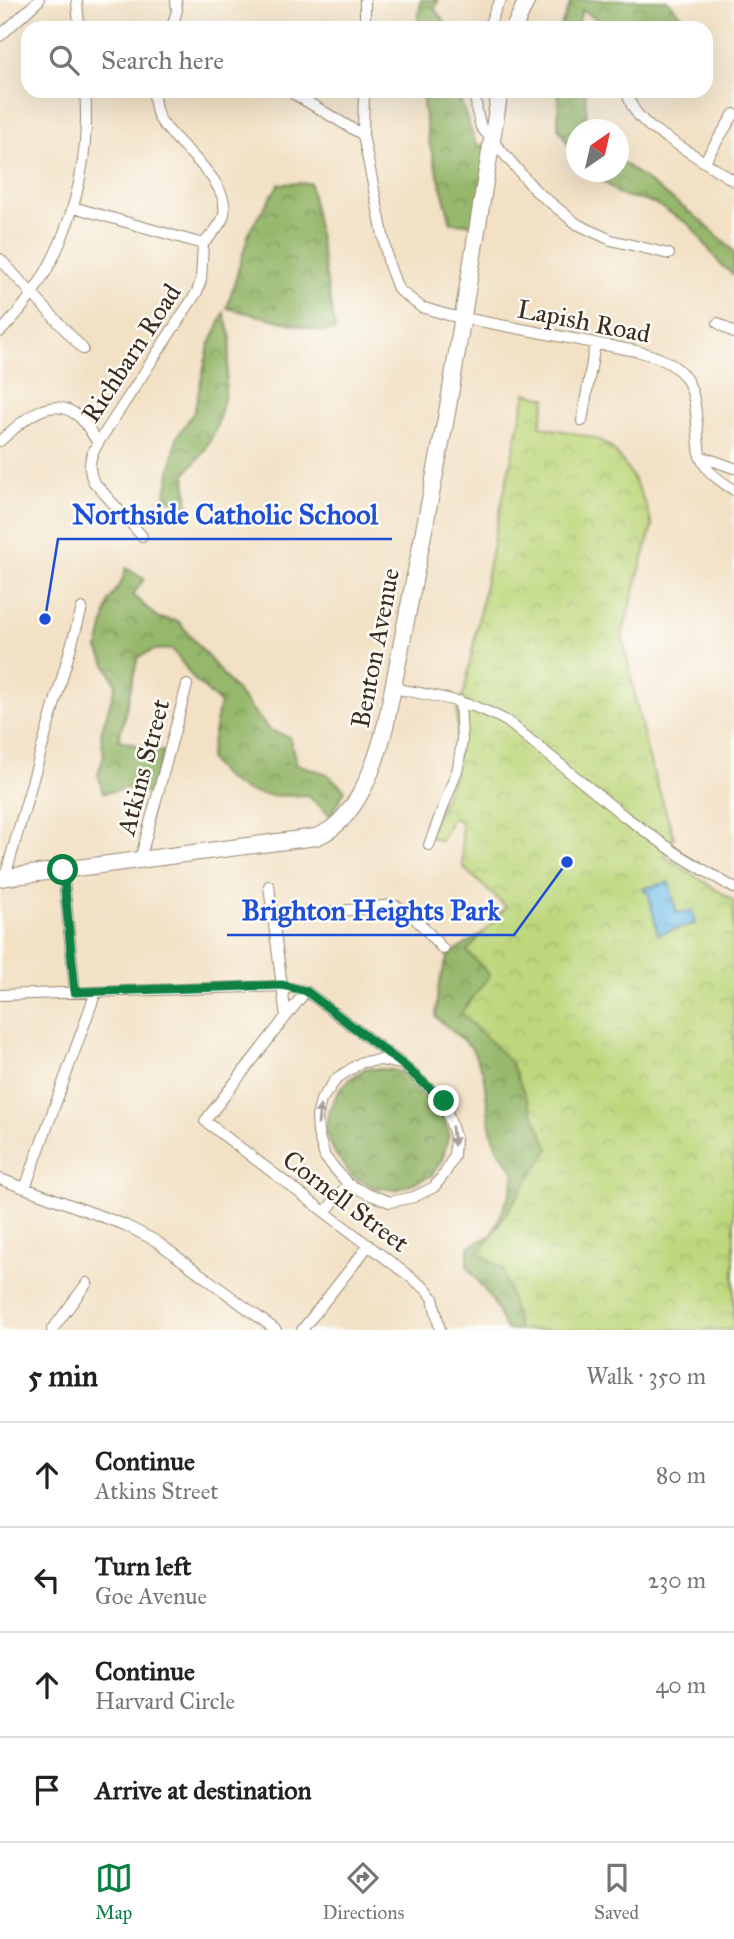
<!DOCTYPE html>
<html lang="en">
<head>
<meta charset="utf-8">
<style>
  :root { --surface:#fff; --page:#f2f2f2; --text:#222; --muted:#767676; --line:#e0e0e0; --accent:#0b8043 }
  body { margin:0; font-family:"IM FELL Great Primer",serif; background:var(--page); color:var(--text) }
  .compass { position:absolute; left:566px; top:119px; width:63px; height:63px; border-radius:50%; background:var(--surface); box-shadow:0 7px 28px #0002; rotate:34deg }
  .stop { position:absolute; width:21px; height:21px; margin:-16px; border:5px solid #0b8043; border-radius:50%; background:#fff }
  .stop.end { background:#0b8043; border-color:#fff; box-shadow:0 2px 7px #0008 }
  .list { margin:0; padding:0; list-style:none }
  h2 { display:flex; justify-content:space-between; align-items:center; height:91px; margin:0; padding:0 28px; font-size:30px }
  h2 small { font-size:23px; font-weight:400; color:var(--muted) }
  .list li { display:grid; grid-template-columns:46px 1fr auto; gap:21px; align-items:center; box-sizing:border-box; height:105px; padding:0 28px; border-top:2px solid var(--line) }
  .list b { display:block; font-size:26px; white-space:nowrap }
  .list p { margin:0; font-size:23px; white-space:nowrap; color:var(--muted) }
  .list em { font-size:23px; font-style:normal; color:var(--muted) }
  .icon { flex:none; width:38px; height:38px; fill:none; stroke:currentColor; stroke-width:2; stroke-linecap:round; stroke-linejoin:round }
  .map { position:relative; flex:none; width:734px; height:1330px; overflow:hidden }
  .search { position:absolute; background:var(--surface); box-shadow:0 7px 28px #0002; left:21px; right:21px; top:21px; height:77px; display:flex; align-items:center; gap:18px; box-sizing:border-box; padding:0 24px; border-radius:21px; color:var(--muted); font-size:26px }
  .sheet { height:511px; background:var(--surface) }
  nav { display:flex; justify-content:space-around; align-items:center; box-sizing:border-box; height:98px; border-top:2px solid var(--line); background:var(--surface); font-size:19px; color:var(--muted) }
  nav a { display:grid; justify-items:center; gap:4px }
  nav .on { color:var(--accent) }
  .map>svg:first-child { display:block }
  .forest { fill:url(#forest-crowns); stroke:#687145; stroke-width:2 }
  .park { fill:url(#park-crowns); stroke:#7c804d; stroke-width:2 }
  .water { fill:url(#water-ripples); stroke:#567484; stroke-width:2 }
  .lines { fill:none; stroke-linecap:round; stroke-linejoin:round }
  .street-casing { stroke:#968672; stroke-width:12 }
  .primary-casing { stroke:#968672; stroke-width:18 }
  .street { stroke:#fff; stroke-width:10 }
  .primary { stroke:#fff; stroke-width:16 }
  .oneway { fill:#a79f9a }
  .route { stroke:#0b8043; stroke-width:9 }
  .labels { text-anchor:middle; stroke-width:5; stroke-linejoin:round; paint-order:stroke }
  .street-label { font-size:26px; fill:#3b2a1e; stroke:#fdfcf7 }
  .leader { fill:none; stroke:#1d4ed8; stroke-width:2.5 }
  .callout-dot { fill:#1d4ed8; stroke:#fdfcf7; stroke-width:2.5 }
  .callout-label { font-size:28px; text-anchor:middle; font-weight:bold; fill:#1d4ed8; stroke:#fdfcf7; stroke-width:5; stroke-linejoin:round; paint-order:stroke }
</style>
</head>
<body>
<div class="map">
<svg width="734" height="1330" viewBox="0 0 734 1330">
  <defs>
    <pattern id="forest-crowns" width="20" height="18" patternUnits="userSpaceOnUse" patternTransform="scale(1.75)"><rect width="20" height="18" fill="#96b86c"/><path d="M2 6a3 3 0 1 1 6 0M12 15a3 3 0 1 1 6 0" fill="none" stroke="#7c9658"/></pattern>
    <pattern id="park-crowns" width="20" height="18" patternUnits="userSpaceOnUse" patternTransform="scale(1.75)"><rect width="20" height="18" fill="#bdd77c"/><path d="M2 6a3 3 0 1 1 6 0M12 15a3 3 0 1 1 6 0" fill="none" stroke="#a3b96b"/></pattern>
    <pattern id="water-ripples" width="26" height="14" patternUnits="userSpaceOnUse" patternTransform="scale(1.75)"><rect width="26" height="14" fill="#72beeb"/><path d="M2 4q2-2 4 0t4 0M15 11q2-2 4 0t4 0" fill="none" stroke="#5f9bbe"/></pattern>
  </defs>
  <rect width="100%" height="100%" fill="#fdfcf7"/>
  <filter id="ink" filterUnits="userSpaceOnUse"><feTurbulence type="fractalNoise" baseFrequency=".0143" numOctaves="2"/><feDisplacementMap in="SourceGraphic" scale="14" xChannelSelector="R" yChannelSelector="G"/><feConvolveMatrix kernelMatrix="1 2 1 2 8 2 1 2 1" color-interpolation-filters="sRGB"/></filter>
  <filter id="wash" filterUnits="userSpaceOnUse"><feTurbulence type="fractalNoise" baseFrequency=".00686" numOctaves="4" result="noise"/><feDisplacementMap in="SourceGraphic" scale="28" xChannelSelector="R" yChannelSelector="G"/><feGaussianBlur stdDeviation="1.57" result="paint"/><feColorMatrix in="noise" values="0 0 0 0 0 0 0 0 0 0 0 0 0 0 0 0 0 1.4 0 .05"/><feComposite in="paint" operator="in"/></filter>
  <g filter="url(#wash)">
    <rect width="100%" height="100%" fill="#f2e1c5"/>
    <path class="forest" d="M421 0H438L435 10 450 28H417Z
      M568 0H667L693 28H611L582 10 577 28H560L571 2Z
      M421 91H443L460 100 476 144 492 148 478 224 451 223 429 142Z
      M555 91H585L587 122 593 129 576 130V158L558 127 559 97Z
      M619 160 703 222 734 252V275L721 265 690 225 654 203 620 195 592 172H618Z
      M310 183 335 330 321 331 227 308 250 230 279 184Z
      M224 313 231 338 224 399 216 429 204 452 185 474 188 506 165 498 177 437 194 412 209 346Z
      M126 568 144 579 133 595 158 618 178 621 269 730 289 737 297 764 327 774 345 790 331 816 307 795C265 798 232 796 209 758L220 703 194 679 172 649 154 650 138 657 119 740 164 752 150 794 129 788 103 793 98 774 104 755 101 733 116 684 98 649 109 601 122 581Z
      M487 930 640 1330H506L493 1302 467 1266 469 1247 492 1235 511 1191 515 1173 497 1148 491 1130 483 1072 471 1047 436 1017 438 988 448 956Z
      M366 1068 393 1070 408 1075 440 1105 449 1134 442 1160 431 1176 396 1190 374 1187 352 1176 336 1155 325 1132 329 1110 339 1091 350 1079Z"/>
    <path class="park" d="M526 393 546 398 540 426C559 431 581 433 599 440 623 450 647 502 652 526L622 635 647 752 674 838 664 856 734 901V1330H519L503 1269 480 1253 549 1149 510 1061 461 1013 490 975 467 951 506 907 463 867 461 821 452 818 441 841 426 835 440 810 454 772 458 750 457 710 465 689 494 538Z"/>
    <path class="water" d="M669 882 677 913 692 910 695 924 658 934 648 892H645L644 888Z"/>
  </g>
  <g filter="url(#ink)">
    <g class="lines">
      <defs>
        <path id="street" d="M77 0 79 28
          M172 28 177 10 176 0
          M365 28V0
          M488 28 497 6 501 0
          M0 36 39 0
          M289 91 363 135 389 265 398 289 421 307 448 315 636 351C703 366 693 398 700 456 707 473 719 480 734 490
          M475 91 477 112 481 127 536 191 577 224 611 240 669 254
          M627 91C630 107 638 116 650 127L734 181
          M363 135 364 91
          M704 162 734 114
          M73 207 203 244C210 236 219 228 223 218 235 183 174 144 159 118 155 110 155 100 153 91
          M0 259 83 349
          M718 323 734 333
          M0 332C62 271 92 177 85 91
          M582 421 595 344
          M0 441C21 423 49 392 78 416 86 422 92 434 98 443 90 457 87 465 93 481L142 536
          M98 443 197 292 201 280 203 244
          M700 456 734 468
          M393 688C433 696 473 701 508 722L624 816 679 855 734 888
          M429 845 458 768 462 740 460 701
          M140 860 187 685
          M63 870 75 992
          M5 877 82 608
          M269 886 286 1017
          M273 919 392 905C412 909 429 935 443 949
          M306 991 205 1121 426 1289 433 1298 440 1330
          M0 995 282 986 306 991 402 1064 444 1102 455 1136 454 1156 445 1173 434 1187 414 1197 390 1202 368 1194 348 1184 325 1157 318 1133 317 1117 321 1100 337 1078 362 1062 381 1060 402 1064
          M0 1179 125 1225 156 1241 276 1330
          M25 1188 96 992
          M325 1212 348 1184
          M52 1330 87 1283
          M302 1330 369 1245"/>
        <path id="primary" d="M514 28 527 0
          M0 878 316 837C357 822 377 761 386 723L447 413 500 91"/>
      </defs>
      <use href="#street" class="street-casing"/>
      <use href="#primary" class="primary-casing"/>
      <use href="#street" class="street"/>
      <use href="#primary" class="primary"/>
    </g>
    <defs><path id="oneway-solid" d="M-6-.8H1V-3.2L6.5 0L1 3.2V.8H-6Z" transform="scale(1.75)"/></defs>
    <g class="oneway">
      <use href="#oneway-solid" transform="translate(319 1115) rotate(-84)"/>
      <use href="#oneway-solid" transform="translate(453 1136) rotate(83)"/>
    </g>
  </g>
  <g class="lines" filter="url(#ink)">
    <path class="route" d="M63 870 75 992 282 985 306 991 402 1064 444 1101"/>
  </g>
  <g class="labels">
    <g class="street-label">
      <text transform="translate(584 321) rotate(11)" y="9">Lapish Road</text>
      <text transform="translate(131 353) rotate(-57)" y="9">Richbarn Road</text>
      <text transform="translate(375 648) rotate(-79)" y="9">Benton Avenue</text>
      <text transform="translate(143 767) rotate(-75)" y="9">Atkins Street</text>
      <text transform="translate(346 1201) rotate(37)" y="9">Cornell Street</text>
    </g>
  </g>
  <path class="leader" d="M45 619L58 539H392M567 862L514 935H227"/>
  <g class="callout-dot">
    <circle cx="45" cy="619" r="7"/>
    <circle cx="567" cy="862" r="7"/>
  </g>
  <g class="callout-label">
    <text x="225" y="524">Northside Catholic School</text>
    <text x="371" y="920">Brighton Heights Park</text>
  </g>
</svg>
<svg class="compass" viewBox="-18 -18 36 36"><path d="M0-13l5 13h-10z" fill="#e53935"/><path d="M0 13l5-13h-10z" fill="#767676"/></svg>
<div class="stop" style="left:63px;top:870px"></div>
<div class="stop end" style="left:444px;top:1101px"></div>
<div class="search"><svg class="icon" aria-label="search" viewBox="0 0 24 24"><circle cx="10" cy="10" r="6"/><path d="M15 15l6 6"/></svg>Search here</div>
</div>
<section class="sheet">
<h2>5 min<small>Walk · 350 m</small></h2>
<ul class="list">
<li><svg class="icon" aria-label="ahead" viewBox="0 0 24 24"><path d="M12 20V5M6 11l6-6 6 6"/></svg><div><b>Continue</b><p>Atkins Street</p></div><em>80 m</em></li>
<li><svg class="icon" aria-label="left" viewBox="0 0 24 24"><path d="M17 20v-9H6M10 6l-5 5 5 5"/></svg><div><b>Turn left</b><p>Goe Avenue</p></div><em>230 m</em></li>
<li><svg class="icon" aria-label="ahead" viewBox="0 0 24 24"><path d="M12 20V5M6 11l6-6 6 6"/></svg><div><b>Continue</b><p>Harvard Circle</p></div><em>40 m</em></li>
<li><svg class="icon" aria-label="arrive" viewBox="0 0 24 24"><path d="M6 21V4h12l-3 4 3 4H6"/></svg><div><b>Arrive at destination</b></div></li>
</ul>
</section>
<nav>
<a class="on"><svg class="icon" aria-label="map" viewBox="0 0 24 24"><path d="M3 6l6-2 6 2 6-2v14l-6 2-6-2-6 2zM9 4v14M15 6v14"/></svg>Map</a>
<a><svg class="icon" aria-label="directions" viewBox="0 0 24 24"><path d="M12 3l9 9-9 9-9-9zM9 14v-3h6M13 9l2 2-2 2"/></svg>Directions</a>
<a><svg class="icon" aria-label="saved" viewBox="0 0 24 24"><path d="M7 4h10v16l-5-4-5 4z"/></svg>Saved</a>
</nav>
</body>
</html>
